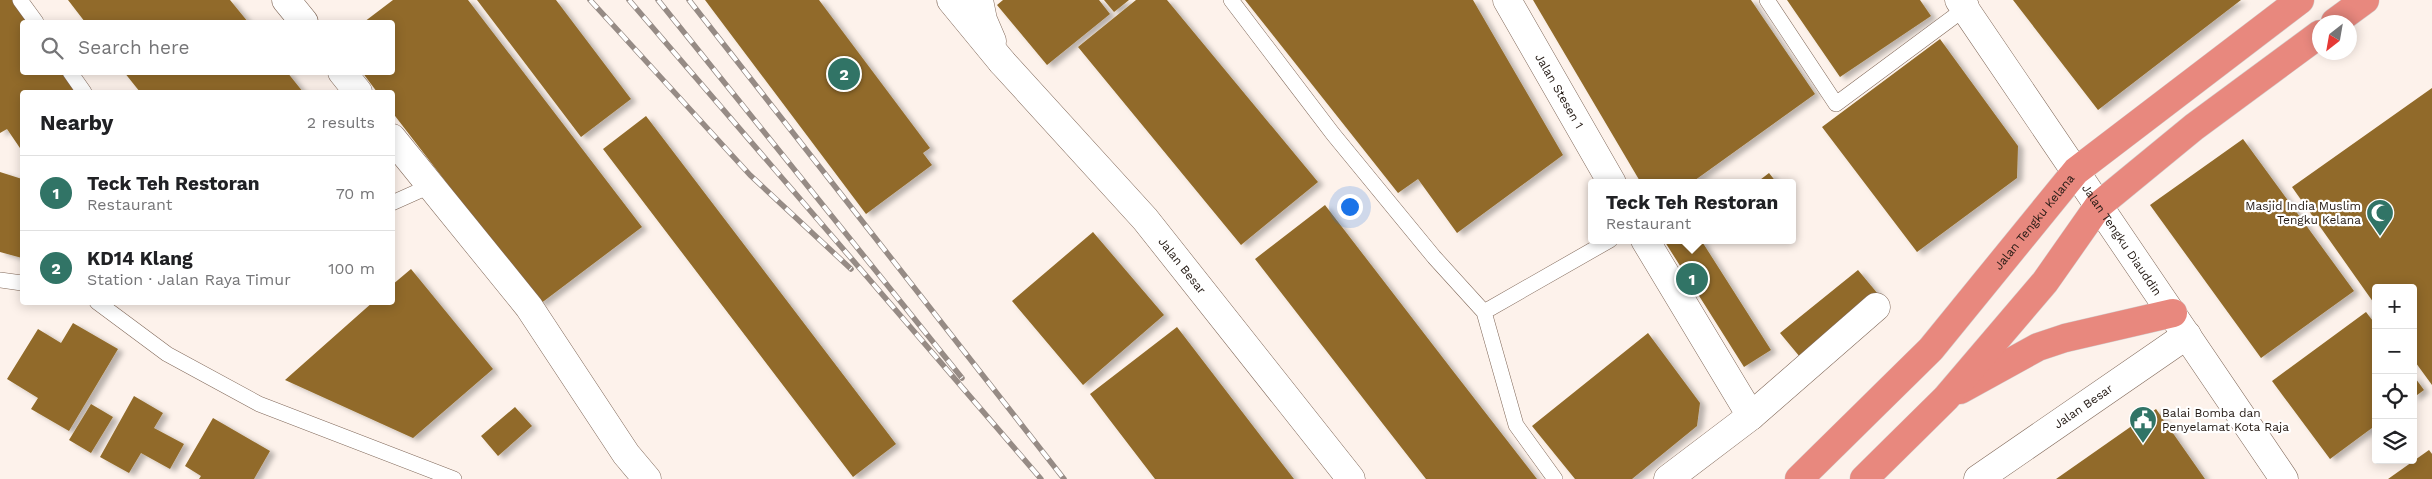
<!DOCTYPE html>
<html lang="en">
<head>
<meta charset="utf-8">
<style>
  :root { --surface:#fff; --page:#f2f2f2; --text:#202124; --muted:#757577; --line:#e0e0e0; --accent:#317466 }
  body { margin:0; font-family:"Work Sans",sans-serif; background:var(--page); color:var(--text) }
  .controls { position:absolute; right:15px; bottom:15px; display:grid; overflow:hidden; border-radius:5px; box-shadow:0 2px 12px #0003 }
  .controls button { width:45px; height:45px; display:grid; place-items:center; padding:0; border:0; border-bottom:1px solid var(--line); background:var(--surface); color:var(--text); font:25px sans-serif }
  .compass { position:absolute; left:2312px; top:15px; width:45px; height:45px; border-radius:50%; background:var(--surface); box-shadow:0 2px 12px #0003; rotate:211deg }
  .you { position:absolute; left:1349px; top:206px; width:18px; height:18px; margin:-12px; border:4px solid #fff; border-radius:50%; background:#1a73e8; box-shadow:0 0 0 8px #1a73e833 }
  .badge { display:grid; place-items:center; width:32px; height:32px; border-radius:50%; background:var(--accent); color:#fff; font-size:16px; font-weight:700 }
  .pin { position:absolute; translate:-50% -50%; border:2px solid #fff; box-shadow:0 1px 5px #0006 }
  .popup { position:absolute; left:1588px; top:179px; width:208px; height:65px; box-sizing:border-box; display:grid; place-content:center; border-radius:5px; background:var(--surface); filter:drop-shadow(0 1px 4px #0005); font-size:16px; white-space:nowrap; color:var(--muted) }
  .popup b { font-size:19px; color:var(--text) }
  .popup::after { content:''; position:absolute; left:50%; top:100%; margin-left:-10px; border:10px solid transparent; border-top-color:var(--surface) }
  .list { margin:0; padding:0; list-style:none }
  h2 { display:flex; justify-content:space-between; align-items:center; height:65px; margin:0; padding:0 20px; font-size:21px }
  h2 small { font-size:16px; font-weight:400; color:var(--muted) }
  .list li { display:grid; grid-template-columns:32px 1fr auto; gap:15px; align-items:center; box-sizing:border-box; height:75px; padding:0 20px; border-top:1px solid var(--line) }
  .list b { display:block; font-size:19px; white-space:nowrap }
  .list p { margin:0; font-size:16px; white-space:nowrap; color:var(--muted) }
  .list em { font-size:16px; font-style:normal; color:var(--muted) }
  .icon { flex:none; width:28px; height:28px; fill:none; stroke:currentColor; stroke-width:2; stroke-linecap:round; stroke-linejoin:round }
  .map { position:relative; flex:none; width:2432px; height:479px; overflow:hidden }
  .search { position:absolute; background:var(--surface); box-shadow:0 2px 12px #0003; left:20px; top:20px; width:375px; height:55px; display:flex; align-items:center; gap:12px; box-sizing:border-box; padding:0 18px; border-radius:5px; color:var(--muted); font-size:19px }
  .panel { position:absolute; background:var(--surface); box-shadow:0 2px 12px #0003; left:20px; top:90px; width:375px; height:215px; border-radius:5px }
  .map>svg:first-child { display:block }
  .building { fill:#916b29; filter:url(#shadow) }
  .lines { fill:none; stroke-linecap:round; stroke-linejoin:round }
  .service-casing { stroke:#81695a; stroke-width:16 }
  .minor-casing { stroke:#81695a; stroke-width:29 }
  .secondary-casing { stroke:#81695a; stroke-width:29 }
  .trunk-casing { stroke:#d3d1d0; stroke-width:29 }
  .service { stroke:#fff; stroke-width:15 }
  .minor { stroke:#fff; stroke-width:28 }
  .secondary { stroke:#fff; stroke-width:28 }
  .trunk { stroke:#e8887e; stroke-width:28 }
  .rail-casing { stroke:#968b85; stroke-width:5.5 }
  .rail { stroke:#fff; stroke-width:4; stroke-dasharray:11; stroke-linecap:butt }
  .labels { text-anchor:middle; stroke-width:4.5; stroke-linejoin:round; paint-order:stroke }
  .street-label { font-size:12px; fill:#231913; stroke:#fff }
  .poi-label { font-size:12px; fill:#231913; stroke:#fff; text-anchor:end }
</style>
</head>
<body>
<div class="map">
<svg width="2432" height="479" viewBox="0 0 2432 479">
  <defs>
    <filter id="shadow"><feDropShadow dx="5.5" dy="3" stdDeviation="2.5" flood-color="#0004"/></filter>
  </defs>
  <rect width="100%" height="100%" fill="#fdf2eb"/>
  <path class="building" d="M0 0H19L35 22H22V72H69L83 92H22V151L7 129 0 133Z
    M68 0H230L248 22H85Z
    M393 0H468L642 227 540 304 392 112V92H377L362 72H392V22H364Z
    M477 0H556L631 99 581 137Z
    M705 0H819L930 148 923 153 932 165 866 214Z
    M1003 0H1099L1110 14 1047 65 997 5Z
    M1104 0H1129L1114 12Z
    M1136 0H1167L1318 182 1241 245 1078 47Z
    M1245 0H1473L1563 155 1457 233 1418 179 1398 193Z
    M1533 0H1751L1815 94 1691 183H1641Z
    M1787 0H1920L1931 16 1840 77Z
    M2013 0H2241L2098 110Z
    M1940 39 2018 146 2017 178 1917 252 1822 127Z
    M124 72H287L303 92H140Z
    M2432 88V385L2413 359V288H2376V306L2292 187Z
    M646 116 896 444 853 477 603 149Z
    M2243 139 2354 291 2261 358 2150 205Z
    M0 172 22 179V258L0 252Z
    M1769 173 1777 183H1756Z
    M1325 205 1453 371 1537 479H1426L1383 424 1255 259Z
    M1093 232 1164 315 1083 385 1012 301Z
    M1668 240H1701L1771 350 1744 367 1665 242Z
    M411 269 493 369 413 438 285 380 373 302H392V285Z
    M1858 270 1878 294 1800 357 1780 333Z
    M2366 312 2376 325V425L2330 459 2272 381Z
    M73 323 118 349 69 431 31 409 38 398 7 379 38 329 61 343Z
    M1177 327 1263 439 1294 479H1155L1109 419 1090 394Z
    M1648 333 1700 403 1697 426 1632 479H1575L1532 426Z
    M2413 375 2424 390 2413 398Z
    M134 396 163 413 154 428 184 444 170 469 141 453 129 473 100 457Z
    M91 404 113 417 91 453 69 440Z
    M515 407 532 426 498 456 481 436Z
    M2156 409 2205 479H2056Z
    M213 418 270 451 254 479H199L201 476 185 466Z
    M2429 450 2432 454V479H2388Z"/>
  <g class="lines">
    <defs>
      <path id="service" d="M20 0 36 22
        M1231 0 1333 134 1434 257 1484 312 1516 425 1555 479
        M1767 0 1836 104 1971 4
        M70 72 84 92
        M392 203 430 186
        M0 280 22 283
        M97 302 167 354 259 404 454 479
        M1484 312 1610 240"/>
      <g id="minor">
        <path d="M286 0 304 22"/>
        <path id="s1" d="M1507 0 1612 183"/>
        <path id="s2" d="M1002 62 1145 219 1351 479"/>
        <path d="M342 72 358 92"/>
        <path d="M392 138 529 307 626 454 647 479"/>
        <path d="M1645 240 1751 416"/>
        <path d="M1668 479 1751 416 1876 307"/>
        <path id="s3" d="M1978 479 2187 335"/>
      </g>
      <g id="secondary">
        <path d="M951 0 1002 62"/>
        <path d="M979 0 983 20 992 41"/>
        <path id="s4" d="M1959 0 2284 479"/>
      </g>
      <g id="trunk">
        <path d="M2335 22 2365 0"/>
        <path d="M1960 390 2038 347 2065 338 2173 313"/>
        <path id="s5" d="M1799 479 1931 349 2076 171 2300 0"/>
        <path d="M1864 479 1946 398 2045 282 2099 205 2194 127 2320 34"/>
      </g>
    </defs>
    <use href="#service" class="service-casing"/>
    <use href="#minor" class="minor-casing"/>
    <use href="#secondary" class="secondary-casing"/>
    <use href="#trunk" class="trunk-casing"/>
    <use href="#service" class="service"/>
    <use href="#minor" class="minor"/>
    <use href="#secondary" class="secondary"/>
    <use href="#trunk" class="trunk"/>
    <defs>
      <path id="rail" d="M590 0 750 175 851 269
        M629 0 1041 479
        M658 0 962 378
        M689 0 1064 479"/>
    </defs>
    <use href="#rail" class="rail-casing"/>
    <use href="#rail" class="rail"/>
  </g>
  <defs>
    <symbol id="mosque-pin" viewBox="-11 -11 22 30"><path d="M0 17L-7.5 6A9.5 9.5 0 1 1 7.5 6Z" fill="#317466" stroke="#fff"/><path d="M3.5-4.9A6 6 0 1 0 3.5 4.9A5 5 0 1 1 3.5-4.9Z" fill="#fff"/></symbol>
    <symbol id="civic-pin" viewBox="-11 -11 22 30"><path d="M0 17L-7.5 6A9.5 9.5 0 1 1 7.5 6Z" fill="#317466" stroke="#fff"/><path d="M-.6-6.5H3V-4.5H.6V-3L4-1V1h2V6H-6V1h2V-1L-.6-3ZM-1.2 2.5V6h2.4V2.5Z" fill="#fff"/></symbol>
  </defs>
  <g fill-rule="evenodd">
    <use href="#mosque-pin" x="2364" y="197" width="32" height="43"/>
    <use href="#civic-pin" x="2127" y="404" width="32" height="43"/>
  </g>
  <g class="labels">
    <g class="street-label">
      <text dy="4" stroke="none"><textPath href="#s1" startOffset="105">Jalan Stesen 1</textPath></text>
      <text dy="4" stroke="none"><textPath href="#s5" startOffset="349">Jalan Tengku Kelana</textPath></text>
      <text dy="4" stroke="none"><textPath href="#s4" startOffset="290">Jalan Tengku Diauddin</textPath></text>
      <text dy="4" stroke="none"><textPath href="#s2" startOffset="272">Jalan Besar</textPath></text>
      <text dy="4" stroke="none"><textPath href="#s3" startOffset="128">Jalan Besar</textPath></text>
    </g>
    <g class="poi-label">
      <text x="2361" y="210">Masjid India Muslim<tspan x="2361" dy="14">Tengku Kelana</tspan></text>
      <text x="2162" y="417" text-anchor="start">Balai Bomba dan<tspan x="2162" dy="14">Penyelamat Kota Raja</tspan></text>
    </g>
  </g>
</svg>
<div class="controls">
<button>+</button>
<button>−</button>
<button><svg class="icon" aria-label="locate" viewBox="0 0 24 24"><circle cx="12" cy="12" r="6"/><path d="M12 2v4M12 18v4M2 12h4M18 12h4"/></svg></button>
<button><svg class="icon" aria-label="layers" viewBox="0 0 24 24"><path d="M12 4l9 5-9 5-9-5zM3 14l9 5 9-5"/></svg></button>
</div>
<svg class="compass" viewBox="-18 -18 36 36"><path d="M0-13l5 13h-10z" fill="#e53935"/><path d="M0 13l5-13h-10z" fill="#757577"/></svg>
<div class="you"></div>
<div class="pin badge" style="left:1692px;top:279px">1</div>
<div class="popup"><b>Teck Teh Restoran</b>Restaurant</div>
<div class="pin badge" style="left:844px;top:74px">2</div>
<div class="search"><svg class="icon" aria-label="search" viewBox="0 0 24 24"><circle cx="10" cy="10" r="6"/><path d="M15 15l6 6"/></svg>Search here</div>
<section class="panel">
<h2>Nearby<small>2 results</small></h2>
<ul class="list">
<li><span class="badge">1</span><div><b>Teck Teh Restoran</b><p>Restaurant</p></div><em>70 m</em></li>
<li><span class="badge">2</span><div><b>KD14 Klang</b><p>Station · Jalan Raya Timur</p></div><em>100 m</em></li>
</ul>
</section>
</div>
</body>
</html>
